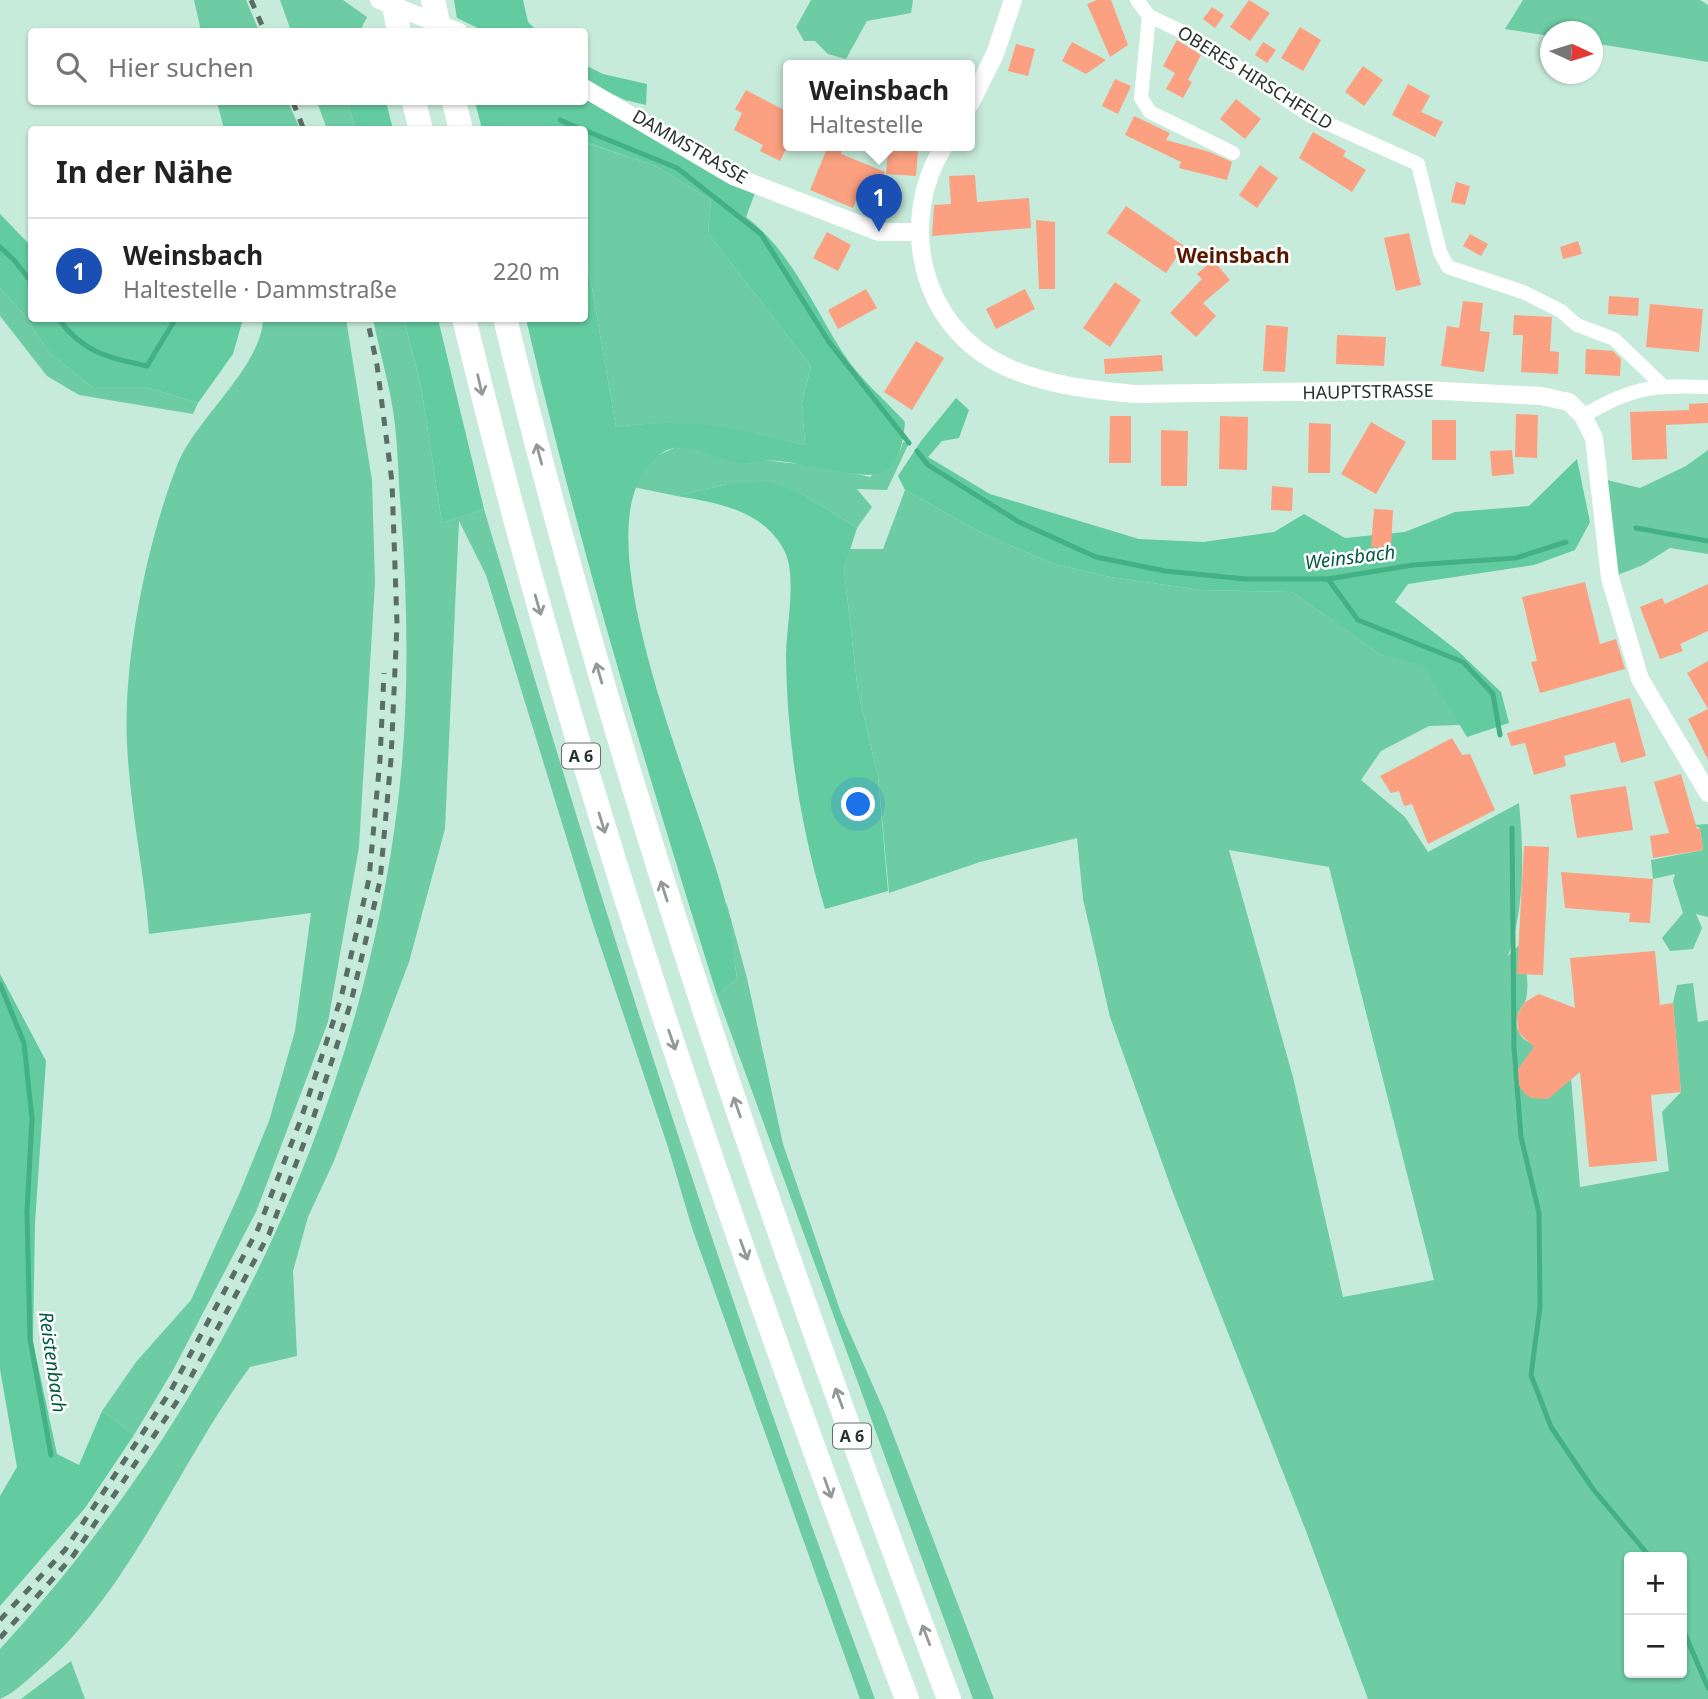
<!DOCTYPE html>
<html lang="de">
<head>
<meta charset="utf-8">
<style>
  :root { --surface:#fff; --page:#f2f2f2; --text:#222; --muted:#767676; --line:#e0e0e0; --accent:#d93025 }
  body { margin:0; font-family:"Noto Sans",sans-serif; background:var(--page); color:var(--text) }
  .controls { position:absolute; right:21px; bottom:21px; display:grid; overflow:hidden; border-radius:7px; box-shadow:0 2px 5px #0004 }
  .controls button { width:63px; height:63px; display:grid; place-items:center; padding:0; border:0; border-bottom:2px solid var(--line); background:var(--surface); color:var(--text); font:35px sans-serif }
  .compass { position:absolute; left:1540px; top:21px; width:63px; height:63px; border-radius:50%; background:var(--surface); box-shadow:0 2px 5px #0004; rotate:94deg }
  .you { position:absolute; left:859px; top:805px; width:24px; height:24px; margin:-18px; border:5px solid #fff; border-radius:50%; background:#1a73e8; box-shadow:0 0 0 10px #1a73e833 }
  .badge { display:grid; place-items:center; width:46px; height:46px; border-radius:50%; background:var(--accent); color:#fff; font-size:23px; font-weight:700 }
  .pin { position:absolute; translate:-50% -58px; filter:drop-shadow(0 2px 4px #0008) }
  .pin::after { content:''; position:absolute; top:37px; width:24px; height:21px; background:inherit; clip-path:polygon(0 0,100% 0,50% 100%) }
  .popup { position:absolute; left:783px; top:60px; width:192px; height:91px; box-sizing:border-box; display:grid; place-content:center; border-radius:7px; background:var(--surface); filter:drop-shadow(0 2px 5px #0005); font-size:23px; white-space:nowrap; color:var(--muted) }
  .popup b { font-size:26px; color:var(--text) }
  .popup::after { content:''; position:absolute; left:50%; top:100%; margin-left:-14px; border:14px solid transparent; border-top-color:var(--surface) }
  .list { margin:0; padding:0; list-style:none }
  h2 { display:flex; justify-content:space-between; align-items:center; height:91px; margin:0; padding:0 28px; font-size:30px }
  h2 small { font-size:23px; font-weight:400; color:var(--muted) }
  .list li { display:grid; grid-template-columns:46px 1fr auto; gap:21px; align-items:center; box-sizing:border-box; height:105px; padding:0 28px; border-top:2px solid var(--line) }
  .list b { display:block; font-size:26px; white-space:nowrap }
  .list p { margin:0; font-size:23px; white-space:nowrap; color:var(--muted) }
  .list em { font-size:23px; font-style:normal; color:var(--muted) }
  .icon { flex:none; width:38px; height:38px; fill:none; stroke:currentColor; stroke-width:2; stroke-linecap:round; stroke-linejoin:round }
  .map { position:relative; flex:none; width:1708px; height:1699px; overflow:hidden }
  .search { position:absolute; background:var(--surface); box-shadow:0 2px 5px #0004; left:28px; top:28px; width:560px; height:77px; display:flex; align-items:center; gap:18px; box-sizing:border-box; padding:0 24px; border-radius:7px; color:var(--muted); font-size:26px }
  .panel { position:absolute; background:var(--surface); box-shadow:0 2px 5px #0004; left:28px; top:126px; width:560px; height:196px; border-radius:7px }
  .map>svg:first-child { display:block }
  .green { fill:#6dcca4; fill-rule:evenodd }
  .forest { fill:#62cba0 }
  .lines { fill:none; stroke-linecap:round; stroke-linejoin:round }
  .stream { stroke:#44b086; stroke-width:5 }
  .building { fill:#fba081 }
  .minor { stroke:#fff; stroke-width:14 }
  .tertiary { stroke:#fff; stroke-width:18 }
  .motorway { stroke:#fff; stroke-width:24 }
  .rail { stroke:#596e64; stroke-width:5; stroke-dasharray:9 9; stroke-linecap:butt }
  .oneway { stroke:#929996 }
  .labels { text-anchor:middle; stroke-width:5; stroke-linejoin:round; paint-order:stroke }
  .shield { fill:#fff; stroke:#66706b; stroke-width:2 }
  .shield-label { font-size:16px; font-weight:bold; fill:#25332c }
  .street-label { font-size:18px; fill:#25332c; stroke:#fff }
  .water-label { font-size:19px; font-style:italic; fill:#005a3f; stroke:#fff }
  .quarter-label { font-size:21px; font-weight:bold; fill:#581800; stroke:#fff }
</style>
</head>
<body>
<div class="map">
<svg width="1708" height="1699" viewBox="0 0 1708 1699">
  <rect width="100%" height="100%" fill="#c7ebda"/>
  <path class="green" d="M194 0H246L259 31H201Z
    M280 0H343L367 17 360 31H291Z
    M811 0H913L911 13 867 21 846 59 828 54 815 41H804L796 27Z
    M1523 0H1700L1708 5V62L1593 43 1592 32H1550V36L1505 29Z
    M217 102H288L300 129H224Z
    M317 102H347L356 129H327Z
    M584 142 656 166 711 200 708 233 811 366 802 403 805 445C732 428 691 417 616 427L585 247Z
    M0 288 23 313 49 352 92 387H146L198 403 193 414 79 395 47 376 0 316Z
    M263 319H346L372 480 375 582 359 847 328 1022 256 1212 172 1372 134 1435 102 1411 136 1362 191 1300 240 1192 269 1121 295 1031 311 913 149 934C144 870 130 808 127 744 123 661 146 546 176 468 194 419 261 369 263 319Z
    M373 319H404L421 386 442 523 484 509C602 909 729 1308 875 1699H860L692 1228 668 1147 592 921 486 575 459 521 445 829 409 962 334 1161 308 1217 293 1271 297 1356 250 1367C177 1465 129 1595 34 1674 24 1683 12 1694 0 1699V1649C220 1410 373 1089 402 763 409 680 407 595 401 511 398 478 398 443 393 410 388 379 379 349 373 319Z
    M903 442 909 443 887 490 857 489 872 507 857 528 801 493 727 484 677 496 633 487 654 457 683 444 748 464 763 460 825 467 870 477 900 451Z
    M1708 450V554L1670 548 1643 565 1610 578 1599 478 1640 488 1686 466Z
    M905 490 984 534 1054 564 1110 577 1201 590 1292 592 1381 655 1423 664 1460 725 1429 726 1381 751 1361 780 1405 817 1428 852 1519 803C1524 853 1525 908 1508 956L1519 945C1525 963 1530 979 1526 999 1524 1005 1518 1010 1517 1018 1512 1047 1550 1049 1569 1053L1580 1187 1669 1171 1662 1112 1681 1092 1673 1003 1677 985 1693 983 1698 1022 1708 1020V1699H1368L1306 1531 1173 1193 1110 1017 1083 899 1077 838 980 862 889 893 878 776 858 692 844 569 850 549H883ZM1229 850 1329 867 1434 1280 1343 1297 1293 1077ZM1629 1557H1682V1673H1629Z
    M1708 824V917L1696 914 1702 928 1693 949 1670 951 1662 938 1683 913 1673 881 1675 874 1653 879 1651 860 1703 850 1700 828 1694 825Z
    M726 901 747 978 783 1144 841 1313 885 1413 994 1699H973L717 995 737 978Z
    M71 1661 85 1699H21Z"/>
  <path class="forest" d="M454 0H523L528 22 537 31H484L457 18Z
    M585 65 603 74 647 84 646 105 625 100 585 81Z
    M585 99 755 193 746 217C791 251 813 306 843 353 859 378 885 400 905 422 899 497 861 472 810 466 795 464 777 459 762 461 757 461 752 464 747 464 705 460 676 424 644 472 587 554 702 806 725 900 732 925 733 953 737 978L717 995C647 771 579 547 526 319L584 318 585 247 616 427C691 417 732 427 805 445L802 403 811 366 708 233 711 200 656 166 585 142 584 130 482 129 475 102H558L564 104 584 102Z
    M347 102H386L393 129H356Z
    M0 214 31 246 32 318 80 319 82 321 90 318 243 319 233 354 198 403 146 387H92L49 352 23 313 0 288Z
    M404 319H438L484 509 442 523 421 386Z
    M956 398 969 410 959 438 942 441 928 457 990 494 1139 539 1203 542 1274 532 1304 514 1345 538 1405 532 1455 512 1529 506 1577 459 1590 522 1575 550 1534 565 1408 584 1395 602 1459 652 1501 692 1509 723 1467 737 1423 665 1381 655 1292 592 1201 590 1110 577 1054 564 984 534 905 490 898 476 921 441Z
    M769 482 801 493 857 528 844 569 858 692 878 776 888 891 825 909C801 829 787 742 786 658 786 628 797 578 785 552 764 510 718 503 677 496L727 484Z
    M0 974 46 1061 35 1223 33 1342 57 1454 79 1465 102 1411 134 1435 85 1508 0 1606V1496L17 1467 0 1369Z"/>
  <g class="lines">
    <path class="stream" d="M560 120 583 130
      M584 130 677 168 761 234 829 342 909 443
      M0 247 14 260 32 283
      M58 318C82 352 108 358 147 366L176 318
      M917 451 928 465 1019 522 1096 557 1165 571 1245 579H1328L1413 565 1516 558 1566 542
      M1636 528 1708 541
      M1328 579 1358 620 1463 662 1493 694 1500 735
      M1512 828 1514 1047 1521 1137 1539 1213 1540 1307 1531 1375 1551 1427 1593 1489 1650 1557
      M0 984 24 1043 32 1119 27 1212 30 1339 51 1455
      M1682 1627 1708 1688"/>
  </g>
  <path class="building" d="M1097 0H1111L1128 45 1110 57 1087 4Z
    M1249 0 1270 13 1250 41 1230 27Z
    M1212 7 1224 15 1215 28 1203 19Z
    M1300 27 1321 40 1303 71 1281 58Z
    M1177 40 1201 55 1188 80 1192 82 1183 98 1166 89 1175 73 1163 66Z
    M1072 42 1106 60 1086 74 1062 61Z
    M1263 42 1276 50 1267 63 1255 55Z
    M1016 44 1035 49 1028 76 1008 71Z
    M1363 66 1383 80 1364 106 1345 92Z
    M1115 79 1131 86 1118 114 1102 106Z
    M1408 84 1430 96 1421 112 1443 122 1435 137 1392 115Z
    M746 90 788 112V145L780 161 760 151 763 145 734 130 742 113 735 109Z
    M1236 99 1261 119 1245 139 1220 119Z
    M1134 116 1170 133 1166 140 1210 152 1232 162 1227 180 1179 168 1181 162 1125 135Z
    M1313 132 1346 151 1343 156 1366 170 1352 192 1299 158Z
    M828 146H843L841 154 885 172 871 206 856 200 853 208 810 190Z
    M888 149 918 151 916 176 886 174Z
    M1260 165 1278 178 1257 208 1239 195Z
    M975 175 977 202 1029 198 1031 228 932 236 934 205 951 204 949 176Z
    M1456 182 1470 186 1465 205 1451 202Z
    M1126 206 1184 246 1166 273 1107 233Z
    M1036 220 1055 222V289H1039Z
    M827 232 851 245 838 271 813 258Z
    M1409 233 1421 285 1396 291 1384 238Z
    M1470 234 1488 244 1481 256 1463 246Z
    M1578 241 1582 254 1563 259 1560 247Z
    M1213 260 1230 280 1203 303 1216 316 1196 337 1170 313 1202 279 1197 274Z
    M1115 282 1141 300 1110 347 1083 328Z
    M866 289 877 308 838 329 828 310Z
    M1025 289 1035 309 996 329 986 309Z
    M1609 296 1639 298 1638 316 1608 314Z
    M1463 301 1483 303 1480 331 1490 332 1484 372 1441 366 1447 326 1459 328Z
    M1650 304 1703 309 1699 352 1646 347Z
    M1514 315 1552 317 1550 351 1559 352 1558 374 1521 372 1523 335H1513Z
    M1266 325 1288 327 1285 372 1263 371Z
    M1337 335 1386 337 1384 366 1336 364Z
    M916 341 944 358 912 410 884 392Z
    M1586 349 1613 351 1621 359 1620 376 1585 374Z
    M1162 355 1163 371 1105 374 1104 359Z
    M1708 403V423L1666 425 1667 459 1632 460 1630 412 1689 410V404Z
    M1516 414 1538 415 1537 458 1515 457Z
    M1110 416H1131V463H1109Z
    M1220 416 1248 417 1247 470 1219 469Z
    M1432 420H1456V460H1432Z
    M1371 422 1406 442 1376 494 1341 474Z
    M1309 423 1331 424 1330 473H1308Z
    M1161 430 1188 431 1187 486H1161Z
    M1512 450 1514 474 1492 476 1490 451Z
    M1272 486 1293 488 1292 511 1271 510Z
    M1374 509 1393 510 1391 548 1371 547Z
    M1585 582 1600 644 1616 639 1625 669 1540 693 1531 662 1537 661 1522 597Z
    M1708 584V631L1680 644 1683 651 1660 659 1640 607 1662 598 1665 604Z
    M1708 661V709L1687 673Z
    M1630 698 1646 756 1621 763 1615 742 1564 756 1566 766 1534 775 1525 743 1511 746 1507 733Z
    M1708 709V760L1688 719Z
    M1452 738 1462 755 1470 754 1495 810 1428 844 1412 804 1404 806 1399 791 1391 793 1380 776Z
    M1681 774 1697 829 1700 828 1703 850 1653 858 1650 836 1669 833 1654 782Z
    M1626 786 1633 830 1577 838 1570 795Z
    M1524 846 1549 847 1543 975 1517 974Z
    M1561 872 1653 879 1650 923 1629 922 1630 913 1565 908Z
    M1655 951 1660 1005 1673 1003 1681 1092 1651 1095 1657 1161 1589 1167 1580 1072 1548 1099 1531 1098 1524 1093 1519 1085 1518 1069 1534 1047 1518 1032 1517 1015 1525 1002 1539 994 1575 1008 1570 958Z"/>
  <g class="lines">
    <path class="minor" d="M1137 0 1149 16 1187 34 1309 115 1418 164 1440 252 1448 267 1523 292 1561 311 1577 325 1614 339 1663 386
      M1149 16 1141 98 1150 112 1233 153
      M1583 416C1632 387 1652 385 1708 387"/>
    <path class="tertiary" d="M379 0 459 32
      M584 88 733 176 879 232H918
      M970 104 995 54 1013 0
      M944 146C897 221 920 327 1004 366 1046 385 1090 390 1135 394L1423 390 1541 396 1569 402 1583 416 1594 438 1610 578 1640 679 1708 793"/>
    <path class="motorway" d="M393 0 399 32
      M433 0 440 32
      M414 102 421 130
      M454 102 461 130
      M464 318C577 789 736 1247 907 1699
      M505 318C619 789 779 1246 949 1699"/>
    <path class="rail" d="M251 0 265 32
      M293 102 304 130
      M0 1620 65 1550 170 1392 258 1229 301 1119 341 998 369 879 380 759 384 673
      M0 1638 73 1556 180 1397 269 1234 312 1122 351 1002 380 881 391 759 397 624 392 482 377 365 367 318"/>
  </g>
  <defs><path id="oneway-shaft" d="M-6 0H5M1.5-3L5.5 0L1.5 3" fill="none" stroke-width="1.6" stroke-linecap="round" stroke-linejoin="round" transform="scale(1.75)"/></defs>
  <g class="oneway">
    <use href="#oneway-shaft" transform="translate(480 385) rotate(77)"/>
    <use href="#oneway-shaft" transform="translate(539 454) rotate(-105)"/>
    <use href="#oneway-shaft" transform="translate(538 605) rotate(74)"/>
    <use href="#oneway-shaft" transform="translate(599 673) rotate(-106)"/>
    <use href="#oneway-shaft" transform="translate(602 823) rotate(73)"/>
    <use href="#oneway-shaft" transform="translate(664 891) rotate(-108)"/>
    <use href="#oneway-shaft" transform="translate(672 1040) rotate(71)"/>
    <use href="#oneway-shaft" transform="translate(737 1107) rotate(-109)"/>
    <use href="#oneway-shaft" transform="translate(744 1250) rotate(70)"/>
    <use href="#oneway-shaft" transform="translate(839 1398) rotate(-110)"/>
    <use href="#oneway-shaft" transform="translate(828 1488) rotate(70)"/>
    <use href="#oneway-shaft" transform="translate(926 1635) rotate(-111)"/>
  </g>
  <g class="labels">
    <g class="shield">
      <rect x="562" y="743.5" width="38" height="25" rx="5"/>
      <rect x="833" y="1423.5" width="38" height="25" rx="5"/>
    </g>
    <g class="shield-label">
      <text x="581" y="762">A 6</text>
      <text x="852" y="1442">A 6</text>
    </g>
    <g class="street-label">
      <text transform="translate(1255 78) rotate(32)" y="6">OBERES HIRSCHFELD</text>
      <text transform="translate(690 147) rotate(30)" y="6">DAMMSTRASSE</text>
      <text transform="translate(1368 392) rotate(-1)" y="6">HAUPTSTRASSE</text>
    </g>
    <g class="water-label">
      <text transform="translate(1350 557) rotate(-7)" y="7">Weinsbach</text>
      <text transform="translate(53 1362) rotate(82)" y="7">Reistenbach</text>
    </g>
    <g class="quarter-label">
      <text x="1233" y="263">Weinsbach</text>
    </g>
  </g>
</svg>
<div class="controls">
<button>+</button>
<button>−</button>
</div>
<svg class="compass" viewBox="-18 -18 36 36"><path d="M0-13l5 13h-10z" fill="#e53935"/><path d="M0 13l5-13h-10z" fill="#767676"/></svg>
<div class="you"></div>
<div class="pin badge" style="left:879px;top:232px;background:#1a4fb4">1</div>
<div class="popup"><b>Weinsbach</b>Haltestelle</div>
<div class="search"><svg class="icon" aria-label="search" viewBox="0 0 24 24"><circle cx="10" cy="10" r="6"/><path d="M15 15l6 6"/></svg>Hier suchen</div>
<section class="panel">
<h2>In der Nähe<small></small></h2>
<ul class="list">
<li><span class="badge" style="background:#1a4fb4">1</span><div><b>Weinsbach</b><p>Haltestelle · Dammstraße</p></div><em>220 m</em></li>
</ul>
</section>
</div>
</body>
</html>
